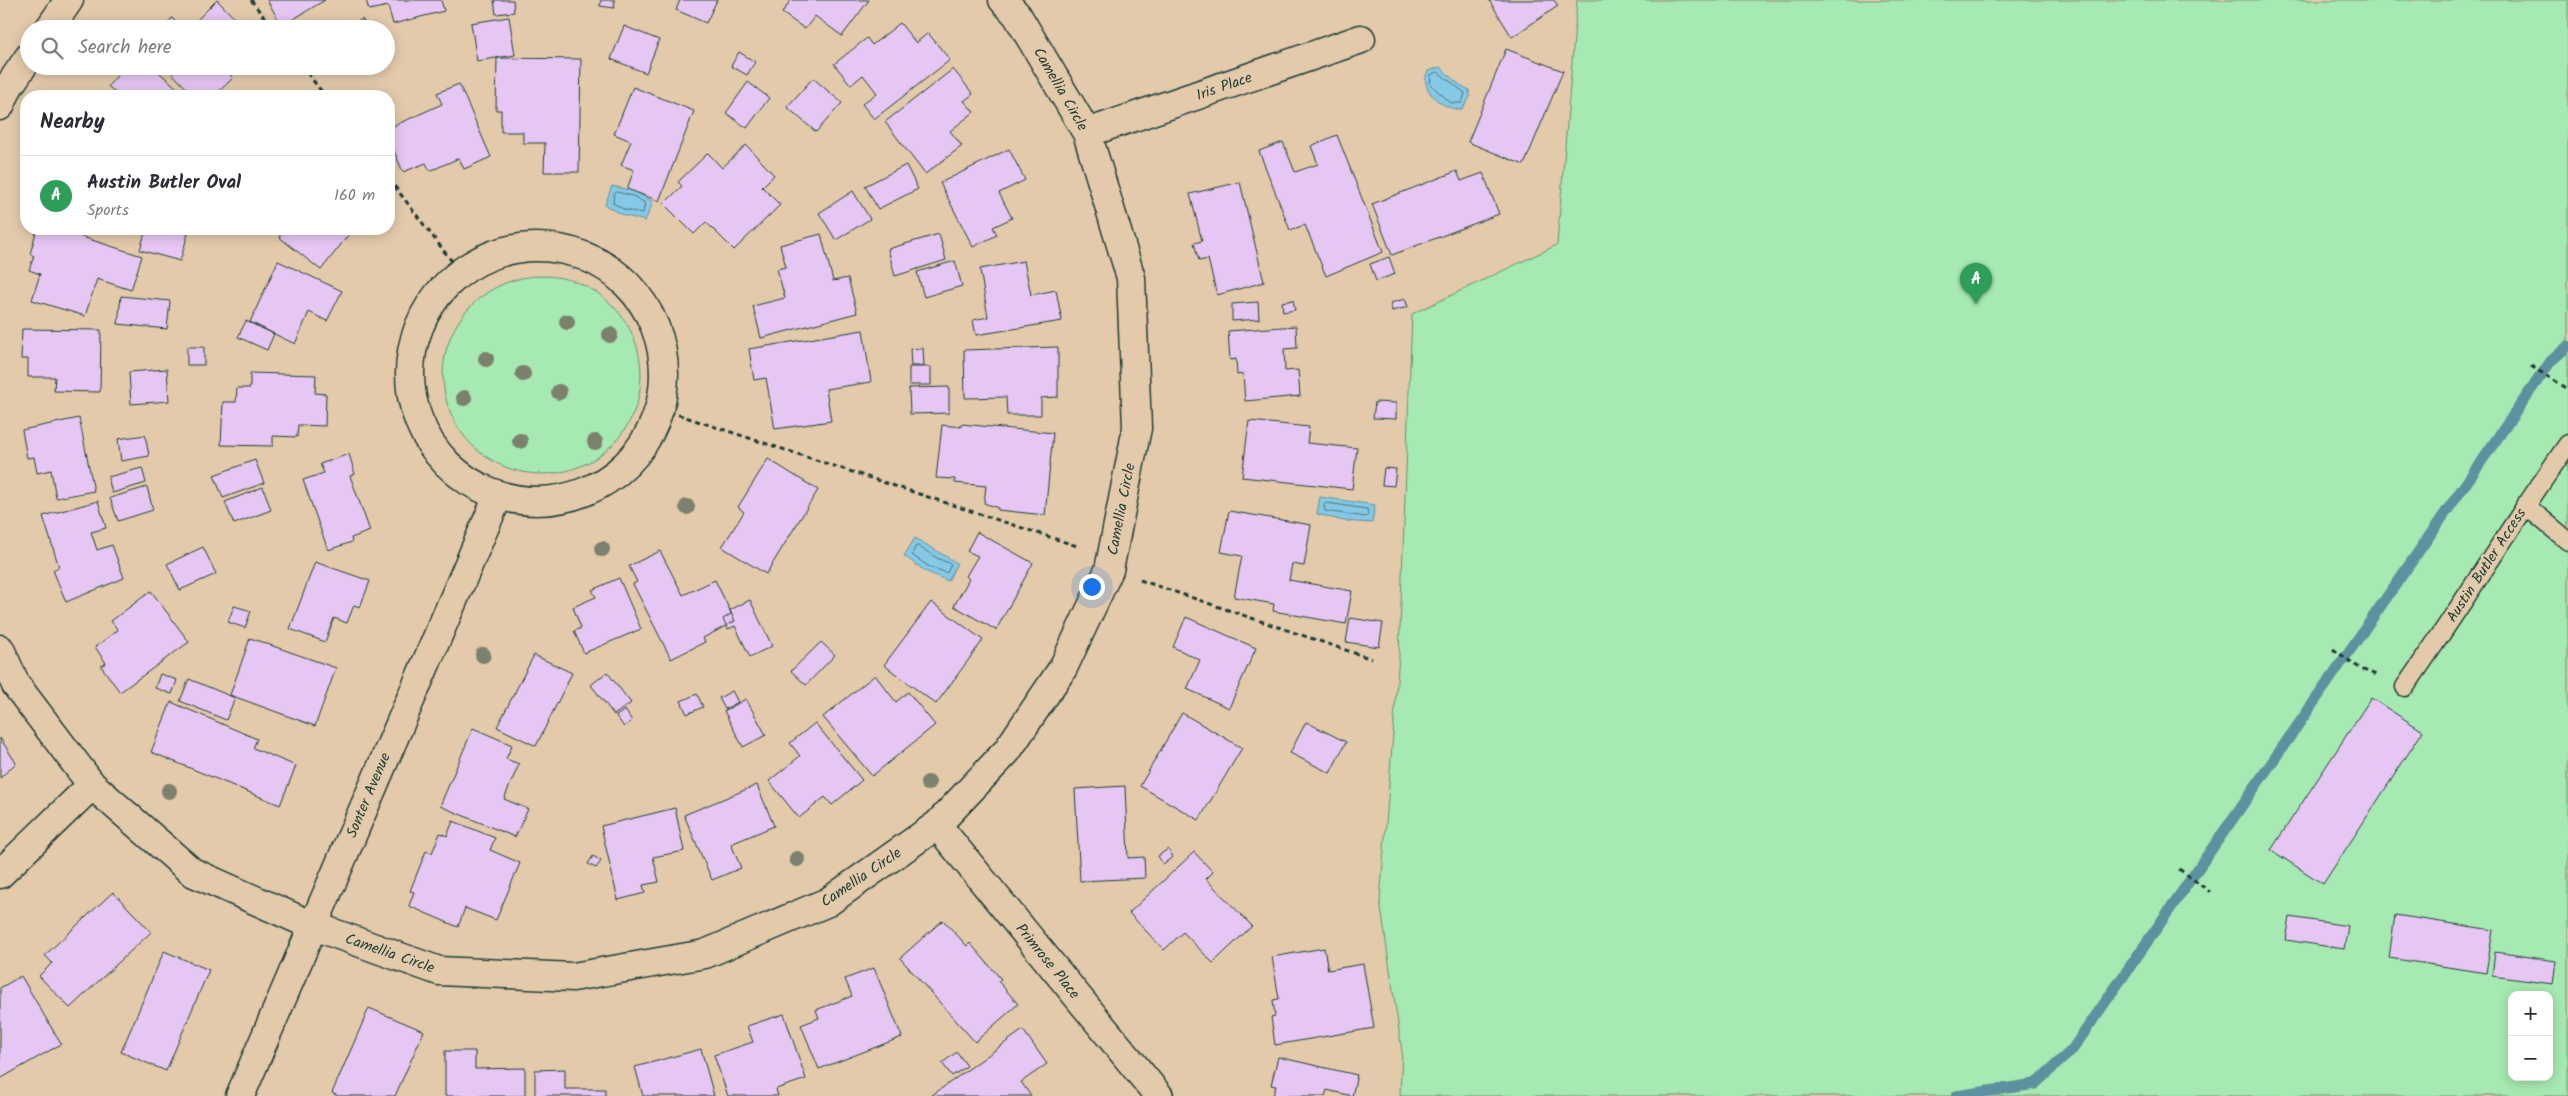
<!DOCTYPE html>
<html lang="en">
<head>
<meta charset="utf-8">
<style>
  :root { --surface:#fff; --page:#f2f2f3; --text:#2b2b33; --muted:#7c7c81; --line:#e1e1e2; --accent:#1a73e8 }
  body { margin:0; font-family:Kalam,sans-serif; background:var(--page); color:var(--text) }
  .controls { position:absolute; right:15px; bottom:15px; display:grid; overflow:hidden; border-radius:10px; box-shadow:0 2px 12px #0003 }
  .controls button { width:45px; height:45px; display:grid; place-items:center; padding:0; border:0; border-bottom:1px solid var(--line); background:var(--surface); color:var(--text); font:25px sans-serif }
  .you { position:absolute; left:1091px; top:586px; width:18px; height:18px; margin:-12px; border:4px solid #fff; border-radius:50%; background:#1a73e8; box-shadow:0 0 0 8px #1a73e833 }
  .badge { display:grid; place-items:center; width:32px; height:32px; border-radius:50%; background:var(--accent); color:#fff; font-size:16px; font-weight:700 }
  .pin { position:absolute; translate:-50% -41px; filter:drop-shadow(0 1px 2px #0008) }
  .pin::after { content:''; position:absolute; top:26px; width:18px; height:15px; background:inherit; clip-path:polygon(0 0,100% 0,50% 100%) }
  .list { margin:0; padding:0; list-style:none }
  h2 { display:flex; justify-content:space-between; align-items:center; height:65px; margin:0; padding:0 20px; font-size:21px }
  h2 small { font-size:16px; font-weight:400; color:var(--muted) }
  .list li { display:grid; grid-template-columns:32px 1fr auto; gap:15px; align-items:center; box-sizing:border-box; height:80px; padding:0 20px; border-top:1px solid var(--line) }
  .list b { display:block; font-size:19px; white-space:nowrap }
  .list p { margin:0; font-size:16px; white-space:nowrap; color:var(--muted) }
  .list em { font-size:16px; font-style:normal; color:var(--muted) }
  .icon { flex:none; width:28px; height:28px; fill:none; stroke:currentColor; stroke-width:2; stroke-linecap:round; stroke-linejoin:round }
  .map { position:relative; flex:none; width:2568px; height:1096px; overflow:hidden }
  .search { position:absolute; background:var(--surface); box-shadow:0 2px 12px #0003; left:20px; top:20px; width:375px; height:55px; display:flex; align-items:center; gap:12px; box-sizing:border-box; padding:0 18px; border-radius:28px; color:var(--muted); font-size:19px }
  .panel { position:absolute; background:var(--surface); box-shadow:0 2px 12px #0003; left:20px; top:90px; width:375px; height:145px; border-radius:20px }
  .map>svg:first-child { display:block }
  .green { fill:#a7e9b2; stroke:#639373; fill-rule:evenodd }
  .water { fill:#86c9e7; stroke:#5d919f }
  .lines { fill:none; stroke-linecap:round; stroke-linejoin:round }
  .shore { stroke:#48757c; stroke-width:1 }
  .stream { stroke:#5d919f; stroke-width:11 }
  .building { fill:#e6c6f3; stroke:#1f3d34 }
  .service-casing { stroke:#1f3d34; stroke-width:21 }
  .minor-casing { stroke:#1f3d34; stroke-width:31 }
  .path { stroke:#1f3d34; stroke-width:3; stroke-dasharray:5 4; stroke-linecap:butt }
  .service { stroke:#e3caab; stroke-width:18 }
  .minor { stroke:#e3caab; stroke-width:28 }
  .tree { fill:#7b816d }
  .labels { text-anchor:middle; stroke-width:5; stroke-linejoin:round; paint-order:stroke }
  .street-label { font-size:15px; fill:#1f3d34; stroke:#e3caab }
</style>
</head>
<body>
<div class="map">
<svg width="2568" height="1096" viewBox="0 0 2568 1096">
  <rect width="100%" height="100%" fill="#e3caab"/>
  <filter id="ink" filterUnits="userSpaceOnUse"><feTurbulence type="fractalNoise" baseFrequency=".02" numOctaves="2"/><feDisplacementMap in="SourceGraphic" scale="10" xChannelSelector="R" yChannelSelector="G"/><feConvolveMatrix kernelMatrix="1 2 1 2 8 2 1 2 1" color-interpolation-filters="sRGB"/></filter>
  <g filter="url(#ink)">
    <path class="green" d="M1577 0H2568V1096H1400L1402 1051 1380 901 1399 656 1412 314 1557 245ZM2512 995H2549V1077H2512Z
      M443 375a99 99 0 1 1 198 0a99 99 0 1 1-198 0Z"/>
    <path class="water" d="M1440 67 1457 83 1469 90 1470 97 1462 109C1446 112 1417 90 1428 71Z
      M612 186 634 191 653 202 645 221 623 215 605 205Z
      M1320 497 1375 505 1372 523 1344 521 1317 514Z
      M915 538 957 563 948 581 925 571 904 556Z"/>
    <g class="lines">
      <path class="shore" d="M1438 72 1465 93 1462 103H1451L1430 84 1431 75Z
        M617 192 633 196 645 203 643 213 625 210 613 203 614 194Z
        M1327 503 1367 509 1368 515 1366 517 1325 511 1324 505Z
        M918 546 937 558 951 564 947 573 928 566 912 555 915 547Z"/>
      <path class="stream" d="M1956 1096 2035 1084 2072 1050 2551 361 2568 346"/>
    </g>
    <path class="building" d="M217 0 245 29H188Z
      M267 0H325L282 26Z
      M366 0H441L444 11 393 24 388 6 369 10Z
      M494 0H513L514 12 496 14Z
      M601 0H615L614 8 600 6Z
      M680 0H717L706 23 676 10Z
      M791 0H869L842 36 815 16 805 29 782 13Z
      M1489 0H1554L1558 6 1512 37Z
      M509 17 515 55 477 61 471 23Z
      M172 18 183 29H162Z
      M362 19 368 29H345Z
      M900 23 916 43 928 33 950 60 874 119 862 104 877 93 863 75 851 85 834 64 867 38 872 45Z
      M624 26 659 40 646 73 611 59Z
      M1506 49 1563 71 1524 165 1468 142Z
      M739 52 755 62 747 75 731 66Z
      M497 58 581 59 579 172H544L545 143H523V132H501V110H496Z
      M126 66H152L186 96H119L108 86Z
      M165 66H222L233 78 214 96H194Z
      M334 66H349L338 73Z
      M953 69 973 94 964 101 974 112 950 131 962 146 925 174 885 122Z
      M813 78 842 103 816 132 787 107Z
      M748 82 769 98 747 128 726 113Z
      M459 84 491 157 464 169 459 158 430 171 426 163 403 172 389 139V128L442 104 437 93Z
      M633 87 694 111 659 201 627 189 634 170 621 165 631 141 614 134Z
      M1337 135 1383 252 1326 276 1305 225 1290 230 1259 151 1283 142 1295 172 1318 164 1311 146Z
      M746 145 774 175 762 187 780 205 734 250 706 222 694 234 664 204 682 186 678 182 708 153 722 168Z
      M1009 149 1025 180 999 193 1012 218 993 227 997 235 973 247 940 183Z
      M906 165 918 189 878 209 865 186Z
      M1457 171 1461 181 1483 173 1499 214 1392 255 1372 204Z
      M1240 182 1264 282 1217 295 1208 259 1199 261 1194 243 1202 241 1190 194Z
      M853 191 870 219 836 240 819 213Z
      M37 229H57L142 256 131 290 97 279 85 316 32 300 40 274 29 270 34 256 30 254Z
      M146 229H171L188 234 180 261 140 250Z
      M285 229H353L321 270 279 237Z
      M821 234 833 281 848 278 857 313 761 338 753 306 785 298 777 269 786 267 780 245Z
      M939 234 946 260 895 276 888 249Z
      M1389 257 1395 274 1376 281 1370 264Z
      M278 261 342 291 327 321 309 312 295 344 250 322Z
      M955 261 962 286 924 297 917 272Z
      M1024 261 1031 295 1056 290 1062 321 976 335 973 320 988 317 980 269Z
      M121 296 170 301 167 329 118 324Z
      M1405 299 1408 307 1392 311 1390 303Z
      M1293 300 1295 310 1283 312 1282 302Z
      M1258 302 1259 319 1232 321V304Z
      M246 321 274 334 267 350 238 337Z
      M1296 326 1297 348 1284 349 1285 371 1298 370 1300 396 1245 401 1243 374 1237 375 1236 359 1230 360 1228 331Z
      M22 329 101 330 100 392 54 391 55 377H28V359H21Z
      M863 330 871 382 826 389 831 421 775 429 766 378 754 380 749 349Z
      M187 347H204V365H187Z
      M1058 347V397L1041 398V415H1007L1006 397 965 398 964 350Z
      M923 348 924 366H911L910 349Z
      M909 367H931V385H909Z
      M167 369 169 401 131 404 129 372Z
      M250 373 316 375 315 393 326 394 325 426 298 425 297 437 273 436V446L221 445 223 402H236L237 388H250Z
      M949 387V413L910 414 909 388Z
      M1375 402 1396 403V419L1373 418Z
      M79 418 94 491 56 498 51 470 37 473 34 457 27 458 22 430Z
      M1249 421 1309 427 1307 443 1357 448 1352 489 1242 477Z
      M961 424 1053 433 1045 515 998 510V508L984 503 986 486 955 483V479L936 478 942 425 961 427Z
      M145 435 149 456 121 461 118 439Z
      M349 454 355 474 350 476 370 531 351 538 352 542 328 550 303 480 324 473 320 464Z
      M768 459 818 490 766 574 722 547 744 512 738 507Z
      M255 460 264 483 223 498 214 475Z
      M142 468 146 483 112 493 108 477Z
      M1384 468 1396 469 1394 486 1382 485Z
      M147 487 153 510 118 521 110 498Z
      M263 487 271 510 234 524 225 502Z
      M98 501 106 528 91 532 97 550 112 545 124 578 66 602 53 570 59 567 43 516Z
      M1229 511 1311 525 1304 566 1292 564 1289 580 1352 591 1346 624 1273 611 1274 604 1234 597 1242 556 1221 552Z
      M977 532 1033 563 996 630 954 606 969 579 966 576 978 556 967 551Z
      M203 547 216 574 180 590 167 564Z
      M660 551 683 595 715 580 735 621 703 638 705 642 671 659 633 584 637 582 629 566Z
      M315 562 370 581 360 607 354 605 347 623 334 618 325 642 290 629Z
      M619 578 641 629 584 653 574 631 581 628 573 607 596 597 592 590Z
      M151 591 189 642 120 692 101 666 106 663 95 647 118 630 111 621Z
      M750 600 772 646 750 657 735 626 728 629 723 619 731 614 730 610Z
      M931 602 983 640 936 704 884 665Z
      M234 606 251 611 245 628 228 622Z
      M1186 617 1256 648 1229 708 1187 689 1200 660 1173 647Z
      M1350 618 1383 623 1379 647 1346 642Z
      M250 638 336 668 315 726 230 695Z
      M821 642 835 655 806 685 791 671Z
      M534 655 572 673 536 746 497 727Z
      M607 672 631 703 614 715 591 685Z
      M160 674 177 680 172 694 155 688Z
      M875 675 896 702 908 692 935 725 872 776 823 717Z
      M189 679 235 698 226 720 180 701Z
      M732 691 738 702 725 709 719 698Z
      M697 694 703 707 687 714 681 701Z
      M2371 698 2423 731 2323 884 2271 850Z
      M746 699 766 735 743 747 724 711Z
      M171 702 257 739 253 748 296 766 280 805 151 752Z
      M625 710 632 721 624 727 616 716Z
      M1182 713 1242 748 1199 820 1140 786Z
      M1306 722 1346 742 1330 773 1290 753Z
      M815 723 862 780 832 805 825 797 799 818 769 781 800 756 790 743Z
      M473 728 512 745 506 759 519 764 504 799 528 809 515 837 440 806Z
      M0 738 16 763 0 778Z
      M757 785 774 826 731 844 741 868 712 880 684 815Z
      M1125 786 1128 858 1144 857 1145 878 1080 881 1075 789Z
      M675 808 684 851 653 857 659 882 643 885 645 893 618 900 601 826Z
      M453 821 495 838 490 850 520 863 496 920 465 908 458 927 409 906 414 892 410 891 426 851 432 853 440 833 447 836Z
      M1168 849 1173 857 1163 864 1158 856Z
      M1194 852 1213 872 1206 879 1252 926 1213 963 1183 932 1164 950 1129 913Z
      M593 856 601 861 596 868 588 864Z
      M113 892 151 932 70 1008 39 976 52 963 45 955Z
      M2395 915 2493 930 2486 973 2389 958Z
      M2290 917 2348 926 2344 949 2286 940Z
      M943 920 967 946 970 943 1001 979 998 981 1018 1004 975 1042 900 958Z
      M1324 948 1328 970 1363 964 1374 1028 1275 1045 1271 1017 1275 1016 1273 1000 1279 999 1272 957Z
      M164 951 209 970 166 1071 121 1052Z
      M2495 952 2556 961 2553 984 2492 976Z
      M874 968 902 1037 819 1069 801 1025 819 1018 816 1010 852 996 845 979Z
      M21 976 61 1044 0 1079V988Z
      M369 1008 424 1031 395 1096H338L332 1093Z
      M784 1014 806 1079 776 1089 778 1096H728L714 1055 753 1042 747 1026Z
      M1023 1030 1047 1064 1021 1082 1031 1096H931Z
      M701 1049 714 1096H643L635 1067Z
      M445 1051H475V1069L525 1068V1096H445Z
      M957 1052 967 1066 952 1076 942 1063Z
      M1278 1057 1357 1075 1352 1096 1327 1090 1325 1096H1273L1276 1086 1271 1085Z
      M565 1069V1089H605V1096H535V1070Z"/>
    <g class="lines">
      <defs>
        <path id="service" d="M2525 505 2568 541
          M2405 687C2461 607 2512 524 2568 444"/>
        <path id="minor" d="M49 29 69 0
          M0 106 9 86 29 57
          M1087 133 1361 39
          M410 374a127 127 0 1 1 254 0a127 127 0 1 1-254 0Z
          M0 649 16 685 92 785 192 872 311 925 439 971 573 977 705 954 828 902 937 825 1007 751 1063 668 1109 570 1137 428 1131 278 1087 133 1017 15 1003 0
          M937 825 1159 1096
          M0 874 92 785
          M240 1096 498 496"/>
      </defs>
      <use href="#service" class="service-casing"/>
      <use href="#minor" class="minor-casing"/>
      <path class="path" d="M251 0 273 29
        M302 66 325 96
        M389 179 460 272
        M2531 366 2568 389
        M661 409 1080 547
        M1140 580 1372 659
        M2333 649 2361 669 2379 676
        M2179 869 2210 892"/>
      <use href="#service" class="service"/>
      <use href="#minor" class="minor"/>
    </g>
    <g class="tree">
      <circle cx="567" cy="322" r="8"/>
      <circle cx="610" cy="335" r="8"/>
      <circle cx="486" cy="359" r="8"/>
      <circle cx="523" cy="374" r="8"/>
      <circle cx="559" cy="392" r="8"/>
      <circle cx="464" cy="398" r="8"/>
      <circle cx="520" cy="441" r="8"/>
      <circle cx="595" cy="442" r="8"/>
      <circle cx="687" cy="507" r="8"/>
      <circle cx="602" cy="549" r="8"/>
      <circle cx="483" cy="655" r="8"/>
      <circle cx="928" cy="783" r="8"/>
      <circle cx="169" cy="791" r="8"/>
      <circle cx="797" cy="859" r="8"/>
    </g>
  </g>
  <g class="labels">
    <g class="street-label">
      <text transform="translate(1224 86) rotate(-19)" y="5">Iris Place</text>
      <text transform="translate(1061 89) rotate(60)" y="5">Camellia Circle</text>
      <text transform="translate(1121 509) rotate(-79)" y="5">Camellia Circle</text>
      <text transform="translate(2486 565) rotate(-57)" y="5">Austin Butler Access</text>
      <text transform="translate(368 795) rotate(-67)" y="5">Sonter Avenue</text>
      <text transform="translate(861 877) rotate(-34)" y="5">Camellia Circle</text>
      <text transform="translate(390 953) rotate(19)" y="5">Camellia Circle</text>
      <text transform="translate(1048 961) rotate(51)" y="5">Primrose Place</text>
    </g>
  </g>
</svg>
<div class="controls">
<button>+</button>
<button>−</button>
</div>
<div class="you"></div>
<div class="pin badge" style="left:1976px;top:304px;background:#2e9e5b">A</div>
<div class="search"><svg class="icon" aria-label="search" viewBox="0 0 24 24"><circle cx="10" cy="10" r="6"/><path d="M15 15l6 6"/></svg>Search here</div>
<section class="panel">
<h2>Nearby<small></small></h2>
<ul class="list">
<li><span class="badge" style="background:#2e9e5b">A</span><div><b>Austin Butler Oval</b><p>Sports</p></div><em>160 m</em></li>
</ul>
</section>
</div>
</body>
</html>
